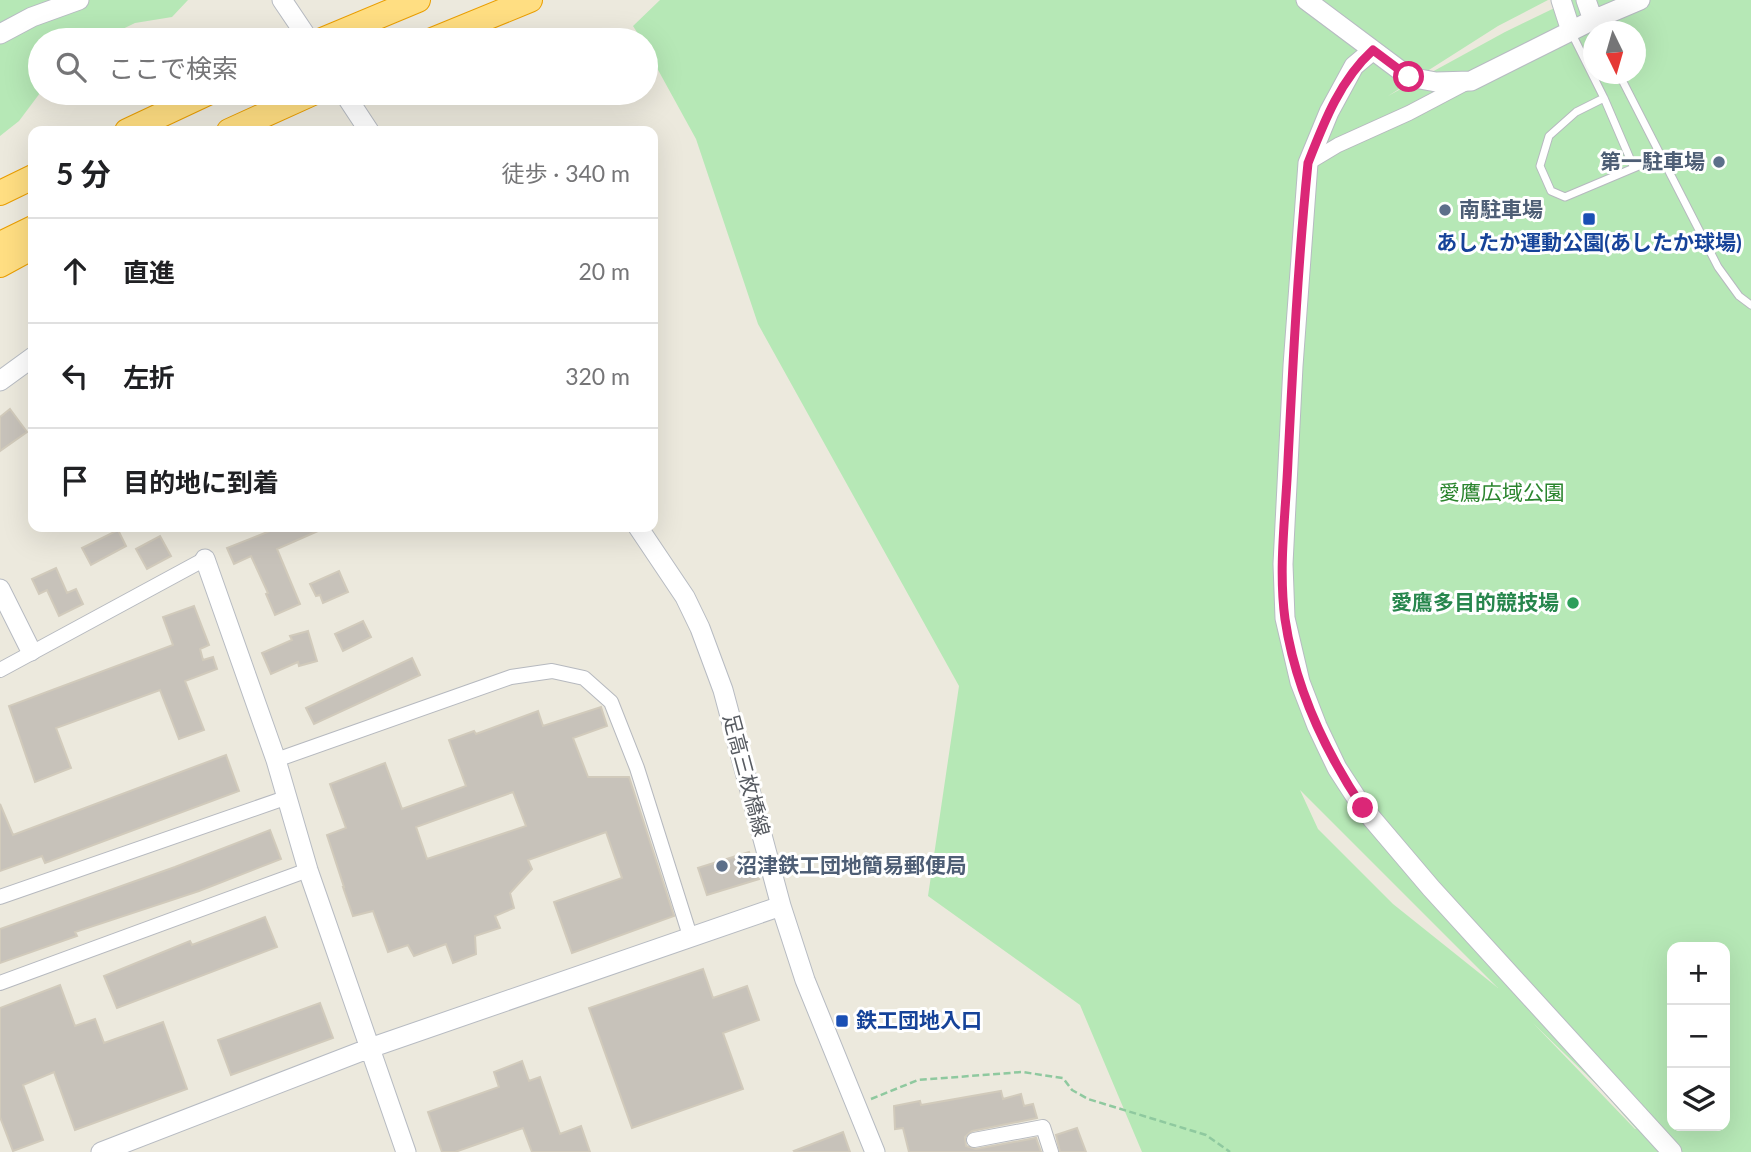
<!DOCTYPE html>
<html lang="ja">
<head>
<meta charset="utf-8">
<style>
  :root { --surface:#fff; --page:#f2f2f2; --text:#202124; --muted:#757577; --line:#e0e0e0 }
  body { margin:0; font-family:Lato,"Noto Sans JP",sans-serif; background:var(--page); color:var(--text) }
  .controls { position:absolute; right:21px; bottom:21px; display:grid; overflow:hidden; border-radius:14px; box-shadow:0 7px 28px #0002 }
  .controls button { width:63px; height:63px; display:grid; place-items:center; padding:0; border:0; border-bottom:2px solid var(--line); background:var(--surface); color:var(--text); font:35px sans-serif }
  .compass { position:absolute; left:1583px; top:21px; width:63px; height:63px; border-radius:50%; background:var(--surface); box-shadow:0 7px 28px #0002; rotate:175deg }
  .stop { position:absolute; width:21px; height:21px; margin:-16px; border:5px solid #db2777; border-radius:50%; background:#fff }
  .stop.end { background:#db2777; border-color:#fff; box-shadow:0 2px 7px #0008 }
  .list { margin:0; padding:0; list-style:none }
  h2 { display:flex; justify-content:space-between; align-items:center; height:91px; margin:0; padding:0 28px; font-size:30px }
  h2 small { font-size:23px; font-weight:400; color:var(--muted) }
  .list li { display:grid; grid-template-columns:46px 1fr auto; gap:21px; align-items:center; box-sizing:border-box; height:105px; padding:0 28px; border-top:2px solid var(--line) }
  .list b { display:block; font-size:26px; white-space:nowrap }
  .list em { font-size:23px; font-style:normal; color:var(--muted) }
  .icon { flex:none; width:38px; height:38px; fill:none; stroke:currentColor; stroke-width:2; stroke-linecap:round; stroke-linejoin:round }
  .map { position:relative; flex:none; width:1751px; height:1152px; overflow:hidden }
  .search { position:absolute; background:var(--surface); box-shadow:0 7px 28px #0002; left:28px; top:28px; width:630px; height:77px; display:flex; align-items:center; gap:18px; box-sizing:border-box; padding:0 24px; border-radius:38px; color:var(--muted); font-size:26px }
  .panel { position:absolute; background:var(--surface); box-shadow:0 7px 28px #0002; left:28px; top:126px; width:630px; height:406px; border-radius:14px }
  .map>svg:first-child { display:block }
  .green { fill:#b6e8b6; fill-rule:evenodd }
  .building { fill:#c7c2ba; stroke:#d1cabb; stroke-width:2; fill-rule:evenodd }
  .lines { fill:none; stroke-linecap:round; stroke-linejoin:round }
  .lane-casing { stroke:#b6b9bf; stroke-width:9 }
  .street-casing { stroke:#b6b9bf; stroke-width:16 }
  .secondary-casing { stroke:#b7bbc2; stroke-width:21 }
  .highway-casing { stroke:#ea9e00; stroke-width:26 }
  .path { stroke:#8fc99f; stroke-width:2.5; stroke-dasharray:7 3.5; stroke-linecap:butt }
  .lane { stroke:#fff; stroke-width:7 }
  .street { stroke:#fff; stroke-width:14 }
  .secondary { stroke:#fff; stroke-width:19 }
  .highway { stroke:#ffde82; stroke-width:24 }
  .route { stroke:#db2777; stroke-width:9 }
  .service-dot { fill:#5c6f8a; stroke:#fff; stroke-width:2.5 }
  .transit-dot { fill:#1a4fb4; stroke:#fff; stroke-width:2.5 }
  .leisure-dot { fill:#2e9e5b; stroke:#fff; stroke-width:2.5 }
  .labels { text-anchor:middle; stroke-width:6; stroke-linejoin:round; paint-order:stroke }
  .service-label { font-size:21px; font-weight:bold; fill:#4e5e75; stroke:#fff; text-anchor:start }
  .transit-label { font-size:21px; font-weight:bold; fill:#164399; stroke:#fff }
  .park-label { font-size:21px; fill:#2b852e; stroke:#fff }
  .leisure-label { font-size:21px; font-weight:bold; fill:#27864d; stroke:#fff; text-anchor:end }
  .street-label { font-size:21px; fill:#575b61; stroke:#fff }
</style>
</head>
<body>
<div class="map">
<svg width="1751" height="1152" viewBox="0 0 1751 1152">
  <rect width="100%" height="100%" fill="#ece9dd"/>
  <path class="green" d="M0 0H188L172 17 135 23 100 40H40V93L19 121 0 136Z
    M660 0H1548L1498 26 1388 96 1505 32 1571 0H1751V1152H1142L1080 1005 928 896 959 686 758 324 696 139 646 48V40H642L633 26ZM1594 32H1636V74H1594ZM1300 790 1498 988 1393 904 1318 829ZM1672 947H1725V1126H1672ZM1533 1023 1600 1088 1636 1129H1635Z"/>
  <path class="building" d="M10 409 27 432 0 451V417Z
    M280 527H327L277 549 300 604 275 615 266 594 268 593 251 556 234 564 227 548Z
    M118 530 126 546 91 565 82 548Z
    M160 536 171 556 147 569 136 549Z
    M56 568 67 593 76 589 83 604 59 616 47 590 39 594 32 579Z
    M339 571 348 592 323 603 320 595 316 596 310 584Z
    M194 606 209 645 200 649 203 660 213 657 217 669 185 681 204 730 179 739 160 690 56 728 71 768 35 782 9 706 173 645 163 617Z
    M363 621 371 637 343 651 335 634Z
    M308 631 317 661 299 666 298 662 271 674 262 653 292 640 290 636Z
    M412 658 420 675 314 724 306 708Z
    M601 707 607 726 573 738 588 777H629L674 916 572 953 554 902 622 878 606 832 528 860 532 869 510 893 514 908 495 916 500 928 475 936 476 954 453 963 446 944 414 956 408 945 388 952 373 911 353 916 343 887H344L327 835 346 828 330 784 385 763 402 809 466 786 449 740 474 731 476 734 538 711 543 726ZM513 792 526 826 427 859 416 827Z
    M226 755 239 791 45 863 42 856 0 871V804L13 835Z
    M270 830 281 859 199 891 75 932 77 936 0 963V929L175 867Z
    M749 852 759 879 707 895 698 868Z
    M265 917 277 947 117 1008 104 976 190 941 192 945Z
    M703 969 713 998 747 986 759 1020 723 1033 743 1089 632 1128 589 1008Z
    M60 985 75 1026 95 1019 104 1043 163 1022 187 1089 75 1130 54 1072 23 1085 43 1140 13 1151 0 1117V1008Z
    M320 1003 333 1038 231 1075 218 1040Z
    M522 1061 529 1081 540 1077 560 1134 581 1126 590 1152H532L523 1128 455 1152H442L428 1112 499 1087 494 1072Z
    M1001 1091 1003 1099 1021 1094 1024 1106 1033 1104 1037 1118 972 1131 965 1137 966 1146 976 1149 1036 1138 1041 1152H909L903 1128 895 1129 894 1106 920 1101 921 1105Z
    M1077 1128 1086 1152H1060L1056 1135Z
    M843 1132 850 1152H795L794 1151Z"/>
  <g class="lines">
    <defs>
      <path id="lane" d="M1571 32 1604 98 1576 112 1549 136 1540 166 1551 191 1565 197 1660 157
        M1619 74 1718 267 1739 296 1751 305
        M1604 98 1634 168"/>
      <path id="street" d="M1308 163 1338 145 1409 113 1466 83
        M0 670 205 559
        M276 760 511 677 552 671 584 678 611 702 637 768 691 939
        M0 897 288 797
        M0 983 308 870
        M974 1140 1043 1127 1051 1152"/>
      <path id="secondary" d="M282 0 309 40
        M1306 0 1409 77 1436 82 1471 81 1593 20 1640 0
        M1561 0 1571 31
        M1586 0 1593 20
        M0 34 32 17 79 0
        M1373 50 1354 66 1329 112 1308 163 1293 366 1283 564 1285 618 1300 682 1317 726 1337 768 1363 808 1431 888 1672 1152
        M344 93 369 131
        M0 381 33 357
        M638 527 685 597 700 628 723 690 781 906 805 980 875 1152
        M205 559 276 760 308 870 406 1152
        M0 589 31 651
        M101 1152 370 1048 781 906"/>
      <path id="highway" d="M322 40 418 0
        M432 40 530 0
        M127 131 208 93
        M229 131 313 93
        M0 193 33 177
        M0 244 33 228
        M0 265 33 247"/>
    </defs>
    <use href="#lane" class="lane-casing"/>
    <use href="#street" class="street-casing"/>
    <use href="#secondary" class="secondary-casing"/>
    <use href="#highway" class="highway-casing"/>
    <path class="path" d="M871 1099 918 1080 1022 1072 1063 1078 1072 1090 1088 1099 1206 1135 1230 1152"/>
    <use href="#lane" class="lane"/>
    <use href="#street" class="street"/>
    <use href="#secondary" class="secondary"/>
    <use href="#highway" class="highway"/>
  </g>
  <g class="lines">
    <path class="route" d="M1363 808C1325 751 1295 688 1285 619 1278 567 1286 512 1288 460 1293 361 1298 262 1308 163 1324 122 1340 80 1373 50L1409 77"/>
  </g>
  <g class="service-dot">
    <circle cx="1719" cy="162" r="7"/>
    <circle cx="1445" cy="210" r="7"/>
    <circle cx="722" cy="866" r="7"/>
  </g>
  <g class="transit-dot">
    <rect x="1582" y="212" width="14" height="14" rx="3.5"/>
    <rect x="835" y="1014" width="14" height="14" rx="3.5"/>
  </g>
  <circle class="leisure-dot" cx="1573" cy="603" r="7"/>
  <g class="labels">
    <g class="service-label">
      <text x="1705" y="169" text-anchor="end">第一駐車場</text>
      <text x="1459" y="217">南駐車場</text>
      <text x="736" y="873">沼津鉄工団地簡易郵便局</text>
    </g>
    <g class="transit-label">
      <text x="1589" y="250">あしたか運動公園(あしたか球場)</text>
      <text x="856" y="1028" text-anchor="start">鉄工団地入口</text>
    </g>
    <g class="park-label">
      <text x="1502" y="500">愛鷹広域公園</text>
    </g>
    <g class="leisure-label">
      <text x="1559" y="610">愛鷹多目的競技場</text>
    </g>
    <g class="street-label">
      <text transform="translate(746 775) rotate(75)" y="7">足高三枚橋線</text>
    </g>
  </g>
</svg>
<div class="controls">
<button>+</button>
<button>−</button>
<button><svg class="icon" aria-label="layers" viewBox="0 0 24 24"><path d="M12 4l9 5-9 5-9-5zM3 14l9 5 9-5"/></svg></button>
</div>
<svg class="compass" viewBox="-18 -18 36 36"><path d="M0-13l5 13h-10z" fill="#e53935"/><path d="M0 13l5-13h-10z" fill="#757577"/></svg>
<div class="stop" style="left:1409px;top:77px"></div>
<div class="stop end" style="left:1363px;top:808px"></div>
<div class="search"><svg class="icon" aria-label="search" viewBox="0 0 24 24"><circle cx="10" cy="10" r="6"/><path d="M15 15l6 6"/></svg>ここで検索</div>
<section class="panel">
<h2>5 分<small>徒歩 · 340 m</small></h2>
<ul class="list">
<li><svg class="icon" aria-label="ahead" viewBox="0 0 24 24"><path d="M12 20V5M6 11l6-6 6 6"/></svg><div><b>直進</b></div><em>20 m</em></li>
<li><svg class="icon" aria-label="left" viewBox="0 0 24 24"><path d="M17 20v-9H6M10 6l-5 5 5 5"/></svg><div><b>左折</b></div><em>320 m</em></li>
<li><svg class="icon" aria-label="arrive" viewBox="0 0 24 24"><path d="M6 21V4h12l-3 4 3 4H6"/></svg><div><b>目的地に到着</b></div></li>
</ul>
</section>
</div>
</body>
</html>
